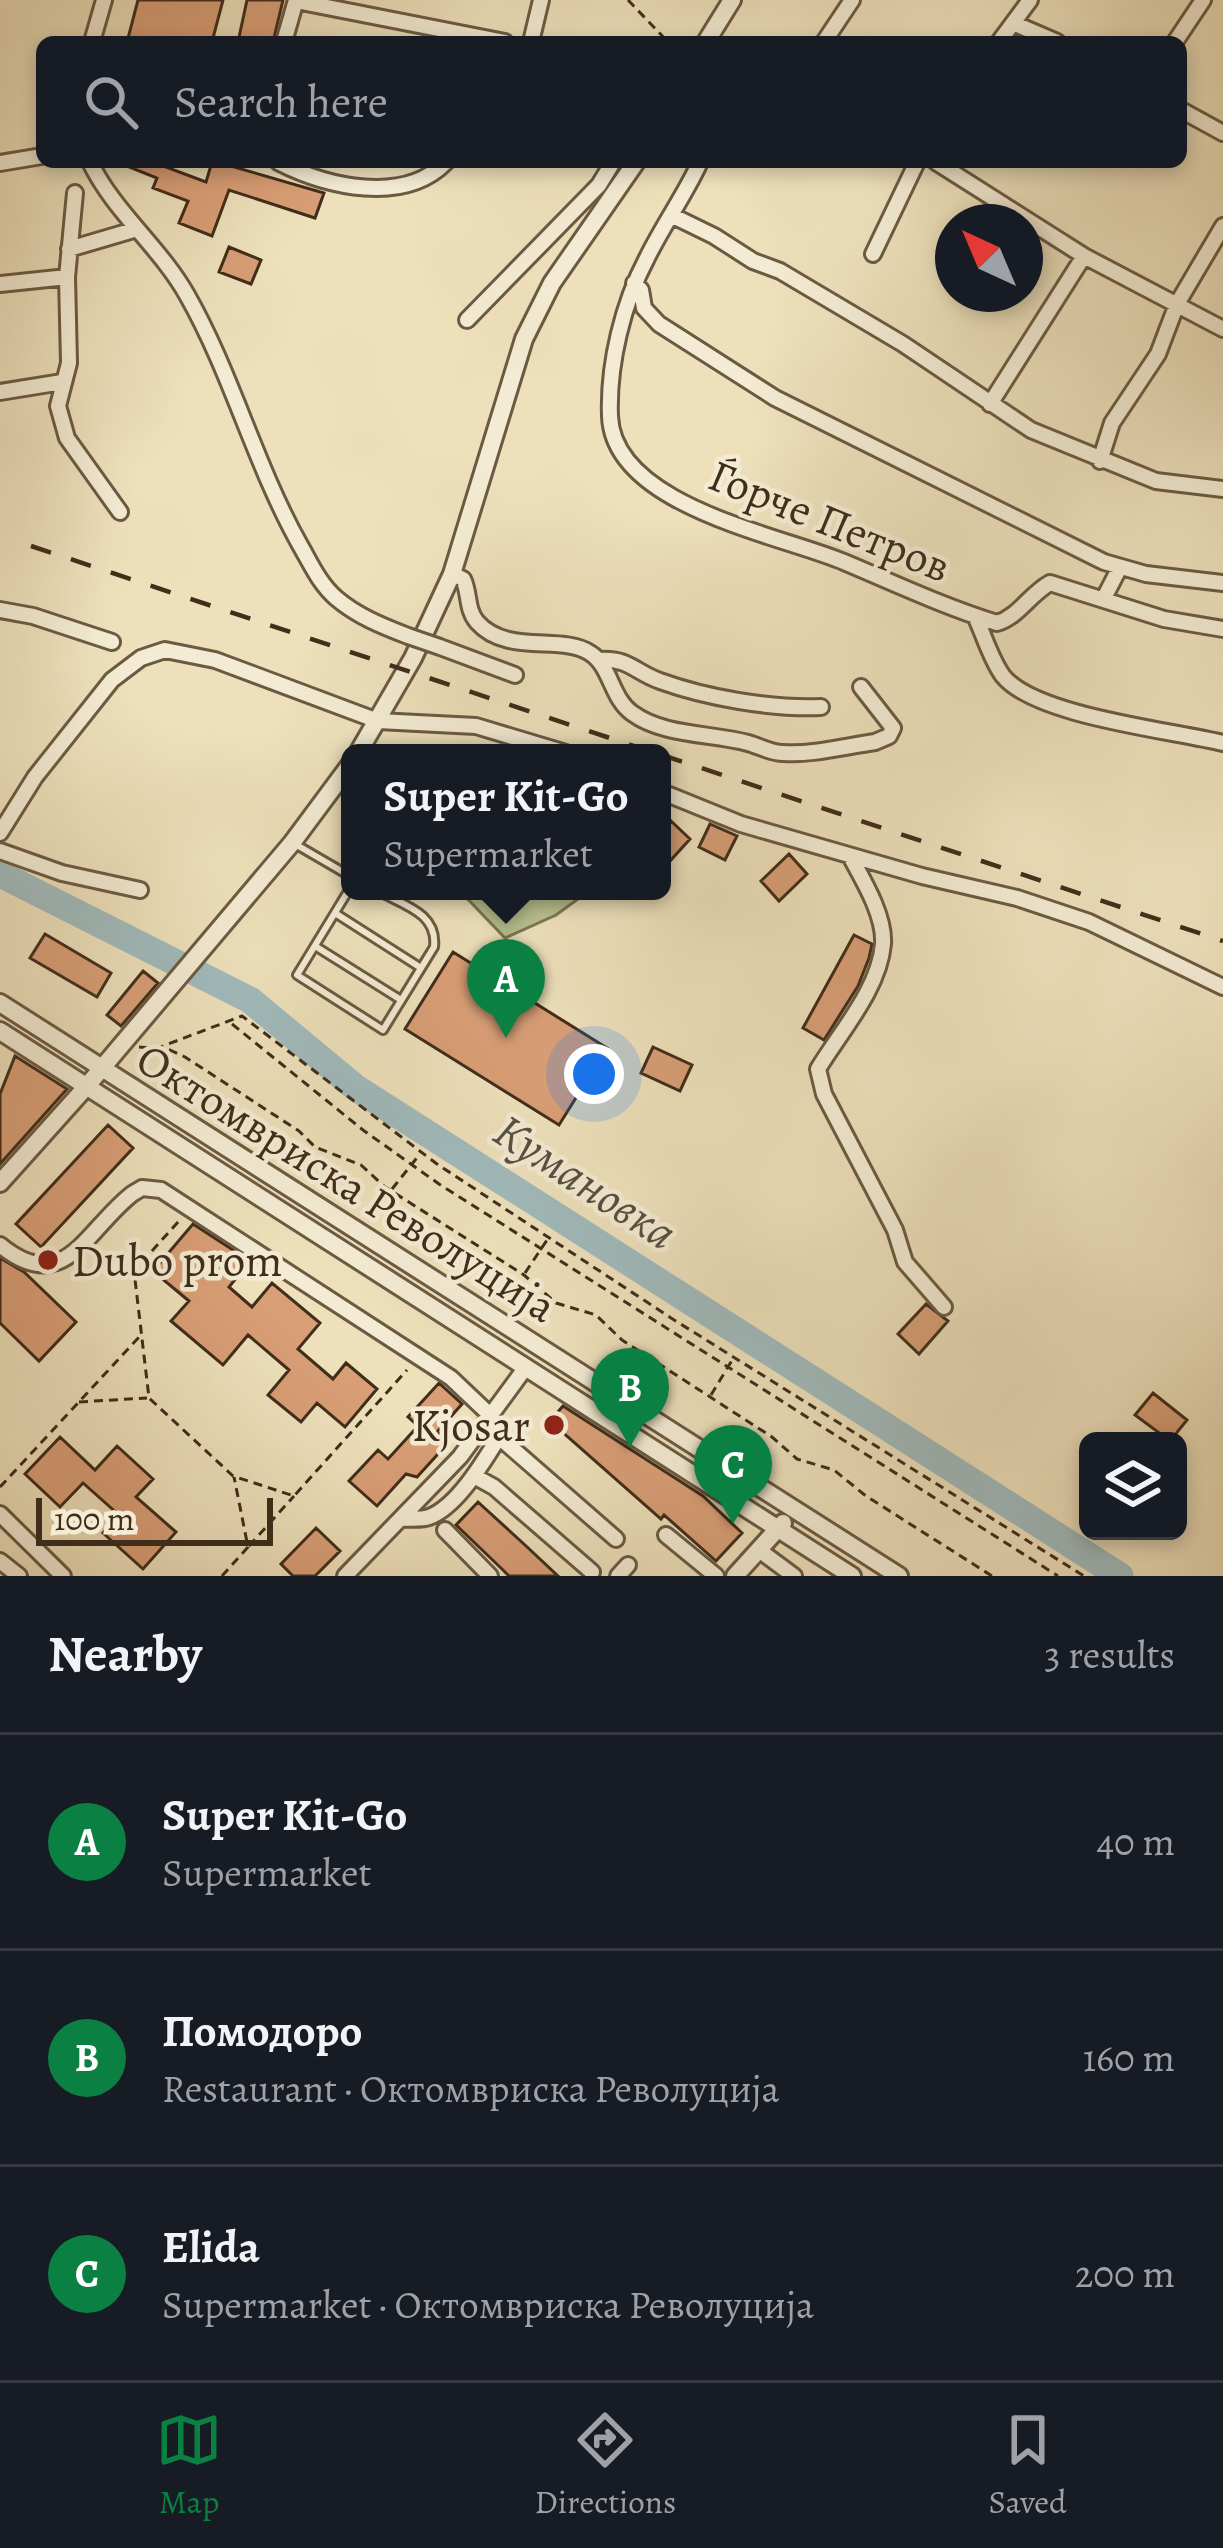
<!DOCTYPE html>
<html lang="en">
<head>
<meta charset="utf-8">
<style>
  :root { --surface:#171b24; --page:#20242c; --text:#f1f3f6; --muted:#9ea1a6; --line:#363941; --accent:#0b8043 }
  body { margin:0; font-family:Alegreya,serif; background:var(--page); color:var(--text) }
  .controls { position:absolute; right:36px; bottom:36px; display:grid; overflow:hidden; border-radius:18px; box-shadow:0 6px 18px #0003 }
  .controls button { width:108px; height:108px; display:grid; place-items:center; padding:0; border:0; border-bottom:3px solid var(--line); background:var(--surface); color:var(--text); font:60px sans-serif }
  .compass { position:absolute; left:935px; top:204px; width:108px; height:108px; border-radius:50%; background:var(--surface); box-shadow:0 6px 18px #0003; rotate:316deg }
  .scale { position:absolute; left:36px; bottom:30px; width:237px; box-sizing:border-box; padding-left:12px; border:6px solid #402d1a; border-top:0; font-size:33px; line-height:42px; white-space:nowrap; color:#402d1a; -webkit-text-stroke:9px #f3ebd3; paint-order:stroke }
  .you { position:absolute; left:594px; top:1074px; width:42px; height:42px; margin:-30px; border:9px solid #fff; border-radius:50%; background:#1a73e8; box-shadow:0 0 0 18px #1a73e833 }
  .badge { display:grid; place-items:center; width:78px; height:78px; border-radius:50%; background:var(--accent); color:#fff; font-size:39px; font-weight:700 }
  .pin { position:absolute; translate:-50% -99px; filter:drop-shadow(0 3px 6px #0008) }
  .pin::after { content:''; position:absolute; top:63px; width:42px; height:36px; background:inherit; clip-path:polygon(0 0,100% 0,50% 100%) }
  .popup { position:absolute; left:341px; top:744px; width:330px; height:156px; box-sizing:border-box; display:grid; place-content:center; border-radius:18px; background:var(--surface); filter:drop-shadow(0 3px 9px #0005); font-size:39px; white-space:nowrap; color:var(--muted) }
  .popup b { font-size:45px; color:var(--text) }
  .popup::after { content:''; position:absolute; left:50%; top:100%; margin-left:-24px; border:24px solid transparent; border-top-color:var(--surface) }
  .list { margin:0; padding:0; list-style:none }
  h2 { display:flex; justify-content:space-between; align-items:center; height:156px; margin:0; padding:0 48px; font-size:51px }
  h2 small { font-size:39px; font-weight:400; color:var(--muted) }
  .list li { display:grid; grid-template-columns:78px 1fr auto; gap:36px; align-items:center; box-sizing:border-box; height:216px; padding:0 48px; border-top:3px solid var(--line) }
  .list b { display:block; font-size:45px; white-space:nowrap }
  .list p { margin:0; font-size:39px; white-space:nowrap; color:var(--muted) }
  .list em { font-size:39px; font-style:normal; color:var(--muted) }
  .icon { flex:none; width:66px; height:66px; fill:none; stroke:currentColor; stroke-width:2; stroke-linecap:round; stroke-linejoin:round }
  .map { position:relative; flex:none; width:1223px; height:1576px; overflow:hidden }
  .search { position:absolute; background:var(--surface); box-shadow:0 6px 18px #0003; left:36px; right:36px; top:36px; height:132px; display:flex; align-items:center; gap:30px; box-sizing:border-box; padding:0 42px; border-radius:18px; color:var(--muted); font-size:45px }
  .sheet { height:804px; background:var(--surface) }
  nav { display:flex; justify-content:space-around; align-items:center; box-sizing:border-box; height:168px; border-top:3px solid var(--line); background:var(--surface); font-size:33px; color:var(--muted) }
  nav a { display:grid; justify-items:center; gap:6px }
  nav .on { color:var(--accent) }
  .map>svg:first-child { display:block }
  .green { fill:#b9c28f; stroke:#7c7854; stroke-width:3 }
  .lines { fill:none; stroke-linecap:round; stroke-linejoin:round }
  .river { stroke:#a0babc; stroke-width:27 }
  .building { fill:#d89e76; stroke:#402d1a; stroke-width:3 }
  .service-casing { stroke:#6b5a42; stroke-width:12 }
  .minor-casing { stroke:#6b5a42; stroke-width:20 }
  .tertiary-casing { stroke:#6b5a42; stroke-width:22 }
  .path { stroke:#402d1a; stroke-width:3; stroke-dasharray:9 6; stroke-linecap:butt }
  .service { stroke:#f3ebd3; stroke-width:6 }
  .minor { stroke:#f3ebd3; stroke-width:14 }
  .tertiary { stroke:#f3ebd3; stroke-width:16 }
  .rail { stroke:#402d1a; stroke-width:4.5; stroke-dasharray:21 21; stroke-linecap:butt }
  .minor-bridge-casing { stroke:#6b5a42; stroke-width:20; stroke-linecap:butt }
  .minor-bridge { stroke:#f3ebd3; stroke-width:14 }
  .poi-dot { fill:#8f2418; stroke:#f3ebd3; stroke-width:4.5 }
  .labels { text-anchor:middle; stroke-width:9; stroke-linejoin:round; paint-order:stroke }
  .street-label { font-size:45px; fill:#402d1a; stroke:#f3ebd3 }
  .poi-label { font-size:45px; fill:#402d1a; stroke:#f3ebd3; text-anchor:start }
  .water-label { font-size:48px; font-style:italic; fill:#585042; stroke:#f3ebd3 }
</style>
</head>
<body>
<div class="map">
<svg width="1223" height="1576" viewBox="0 0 1223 1576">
  <rect width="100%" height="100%" fill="#ede0bb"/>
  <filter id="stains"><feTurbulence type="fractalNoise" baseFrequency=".00167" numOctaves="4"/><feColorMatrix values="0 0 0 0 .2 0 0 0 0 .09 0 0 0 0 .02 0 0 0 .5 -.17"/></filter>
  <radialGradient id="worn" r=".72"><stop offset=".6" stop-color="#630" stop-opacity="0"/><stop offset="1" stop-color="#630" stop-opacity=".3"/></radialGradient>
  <path class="green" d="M460 891H589L556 915 505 938Z"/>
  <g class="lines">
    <path class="river" d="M0 874 250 1000 356 1088 1120 1576"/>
  </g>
  <path class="building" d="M138 0H223L212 42H127Z
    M247 0H283L273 42H238Z
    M117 162H165L163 166 206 182 212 162H217L324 193 315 218 229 190 212 236 179 223 188 201 153 188 157 178Z
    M229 247 261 260 251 284 219 272Z
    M671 821 690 839 670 861 662 853V831Z
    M710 824 737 836 725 860 699 847Z
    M789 854 807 874 779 901 761 881Z
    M45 934 111 973 97 997 30 958Z
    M854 935 872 944 869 958 858 986 824 1040 803 1028Z
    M453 952 607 1048 559 1125 405 1029Z
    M143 971 158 983 121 1026 107 1015Z
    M653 1047 692 1065 680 1091 641 1073Z
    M15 1056 67 1089 0 1164V1094Z
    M108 1125 133 1148 41 1247 16 1224Z
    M193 1224 250 1261 229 1287 252 1307 272 1283 320 1323 298 1349 333 1379 346 1363 377 1389 345 1427 317 1403 301 1422 268 1395 289 1370 248 1335 223 1365 171 1321 189 1301 153 1271Z
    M0 1258 24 1272 76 1322 39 1361 0 1323Z
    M926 1304 948 1321 919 1354 898 1334Z
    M439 1383 462 1404 437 1432 449 1442 417 1477 406 1474 377 1506 349 1481 378 1450 388 1459 418 1426 408 1417Z
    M1153 1393 1187 1420 1170 1441 1135 1415Z
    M563 1406 703 1496 742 1533 716 1561 664 1515 661 1519 550 1421Z
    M60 1437 95 1470 117 1446 153 1479 136 1497 176 1532 143 1569 103 1533 119 1515 83 1483 60 1507 25 1474Z
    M478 1502 525 1545 558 1576H509L502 1569 456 1525Z
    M316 1528 340 1551 315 1576H293L281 1564Z"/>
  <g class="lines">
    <defs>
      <path id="service" d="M295 844 350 876
        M350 888 297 975 383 1030 434 947C438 913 403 905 378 891
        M335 913 421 968
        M315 946 401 1000"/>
      <path id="minor" d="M296 1 505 42
        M1013 23 1057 42
        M92 42 104 0
        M284 42 296 0
        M531 42 541 0
        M824 42 852 0
        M999 42 1030 0
        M1175 42 1203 0
        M1181 110 1223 133
        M90 162C114 212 160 247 187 295 232 374 255 465 300 545 311 564 319 583 336 598 357 616 382 626 408 636
        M278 162C327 187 404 205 446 162
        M700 162C685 195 663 225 647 258 623 303 608 364 610 416 613 506 780 535 844 562 894 583 945 607 997 623 1018 617 1030 594 1050 583L1164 619 1223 629
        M936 162 1084 256 1223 329
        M0 163 42 156
        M75 193 67 277 69 363 58 406 67 438 120 512
        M671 215 714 236 753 261 780 271 903 344 1031 430 1156 481 1223 489
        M69 249 137 229
        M873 254 917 162
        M634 283 641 290 644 308 659 324 775 398 1104 562 1146 574 1223 583
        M0 284 67 277
        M467 320 599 185 613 162
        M0 392 62 382
        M990 404 1084 256
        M1100 461 1112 423 1158 354 1177 304 1223 226
        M452 574 463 579C470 593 466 609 477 622 507 656 562 634 590 653 611 666 611 698 632 713 663 736 711 733 748 743 759 746 771 753 783 753 813 755 846 746 875 742L889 736 893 728 861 687
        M1104 598 1120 567
        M0 610 33 616 112 642
        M975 616C984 635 991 660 1003 676 1035 716 1169 730 1223 743
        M440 647 515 675
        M599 660C630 658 634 672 660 681 707 698 771 709 821 707
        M662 792 741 824 922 876 1017 898 1089 922 1223 987
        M0 833 35 777 112 680 141 658 165 650 215 660 378 721 476 726 566 753
        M0 851 62 873 140 890
        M850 856C863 880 885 916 883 944 879 989 841 1031 818 1069L824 1094 895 1230 905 1262 944 1307
        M0 1245C64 1298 86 1230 132 1194L142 1188 161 1190 451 1378 490 1415 499 1437 616 1539
        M474 1476 494 1487 592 1572
        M0 1514 63 1576
        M400 1519C408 1518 422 1520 429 1517 457 1507 484 1461 499 1437
        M445 1530 490 1576
        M666 1535 716 1576
        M759 1550 794 1576
        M0 1561 19 1576
        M345 1576 460 1457 526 1367
        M618 1576 628 1565"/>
      <path id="tertiary" d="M706 42 732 0
        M358 753 413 658 452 574 524 339 552 283 636 162
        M0 1003 899 1576
        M0 1031 852 1576
        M0 1183 86 1087 292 843 350 765
        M735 1576 783 1523"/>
    </defs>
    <use href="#service" class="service-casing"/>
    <use href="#minor" class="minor-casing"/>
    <use href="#tertiary" class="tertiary-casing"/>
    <path class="path" d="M628 0 668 42
      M232 1024 363 1130 439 1184 1058 1576
      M139 1047 170 1050 185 1057 299 1131 315 1147 361 1165 385 1187 524 1275 556 1303 596 1315 622 1340 772 1437 797 1459 834 1470 866 1496 992 1576
      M155 1049 242 1016 437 1164 671 1318 1084 1576
      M392 1189 420 1154
      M178 1222 134 1271 149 1398 233 1476 294 1496 407 1370
      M525 1273 549 1237
      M711 1395 734 1357
      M79 1402 147 1398
      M0 1487 140 1336
      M249 1546 294 1496
      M222 1576 248 1547 234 1477"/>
    <use href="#service" class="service"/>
    <use href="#minor" class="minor"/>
    <use href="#tertiary" class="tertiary"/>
    <path class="rail" d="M31 546 655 753
      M662 755 1223 941"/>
    <defs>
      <path id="minor-bridge" d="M408 636 440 647"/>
    </defs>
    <use href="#minor-bridge" class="minor-bridge-casing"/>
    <use href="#minor-bridge" class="minor-bridge"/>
  </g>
  <g class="poi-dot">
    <circle cx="48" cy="1260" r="12"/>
    <circle cx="554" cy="1425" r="12"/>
  </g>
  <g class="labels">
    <g class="street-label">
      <text transform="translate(830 520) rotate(22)" y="16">Ѓорче Петров</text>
      <text transform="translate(347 1182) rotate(32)" y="16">Октомвриска Револуција</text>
    </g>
    <g class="poi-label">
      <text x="72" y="1276">Dubo prom</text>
      <text x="530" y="1441" text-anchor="end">Kjosar</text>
    </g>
    <g class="water-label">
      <text transform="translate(586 1181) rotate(33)" y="17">Кумановка</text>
    </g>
  </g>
  <rect width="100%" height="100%" filter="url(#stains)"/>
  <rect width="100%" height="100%" fill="url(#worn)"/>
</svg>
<div class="controls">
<button><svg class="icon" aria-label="layers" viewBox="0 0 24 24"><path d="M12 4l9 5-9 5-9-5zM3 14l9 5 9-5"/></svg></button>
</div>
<svg class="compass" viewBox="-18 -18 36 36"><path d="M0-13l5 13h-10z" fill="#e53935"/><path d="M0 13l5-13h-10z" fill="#9ea1a6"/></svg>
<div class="scale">100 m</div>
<div class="you"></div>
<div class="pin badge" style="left:506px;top:1038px">A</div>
<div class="popup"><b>Super Kit-Go</b>Supermarket</div>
<div class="pin badge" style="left:630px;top:1447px">B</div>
<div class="pin badge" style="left:733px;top:1524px">C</div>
<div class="search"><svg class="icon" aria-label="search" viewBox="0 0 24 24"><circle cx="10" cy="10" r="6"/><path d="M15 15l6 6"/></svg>Search here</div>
</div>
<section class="sheet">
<h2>Nearby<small>3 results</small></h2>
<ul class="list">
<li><span class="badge">A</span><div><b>Super Kit-Go</b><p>Supermarket</p></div><em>40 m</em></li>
<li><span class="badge">B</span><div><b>Помодоро</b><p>Restaurant · Октомвриска Револуција</p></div><em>160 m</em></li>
<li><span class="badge">C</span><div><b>Elida</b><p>Supermarket · Октомвриска Револуција</p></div><em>200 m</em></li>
</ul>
</section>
<nav>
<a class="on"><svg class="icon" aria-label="map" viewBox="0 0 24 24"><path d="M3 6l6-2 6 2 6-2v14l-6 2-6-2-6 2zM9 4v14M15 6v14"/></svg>Map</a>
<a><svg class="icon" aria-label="directions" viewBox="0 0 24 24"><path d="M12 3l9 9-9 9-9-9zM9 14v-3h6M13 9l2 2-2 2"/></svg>Directions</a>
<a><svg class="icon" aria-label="saved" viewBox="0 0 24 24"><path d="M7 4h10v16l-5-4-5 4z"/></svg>Saved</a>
</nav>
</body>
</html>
